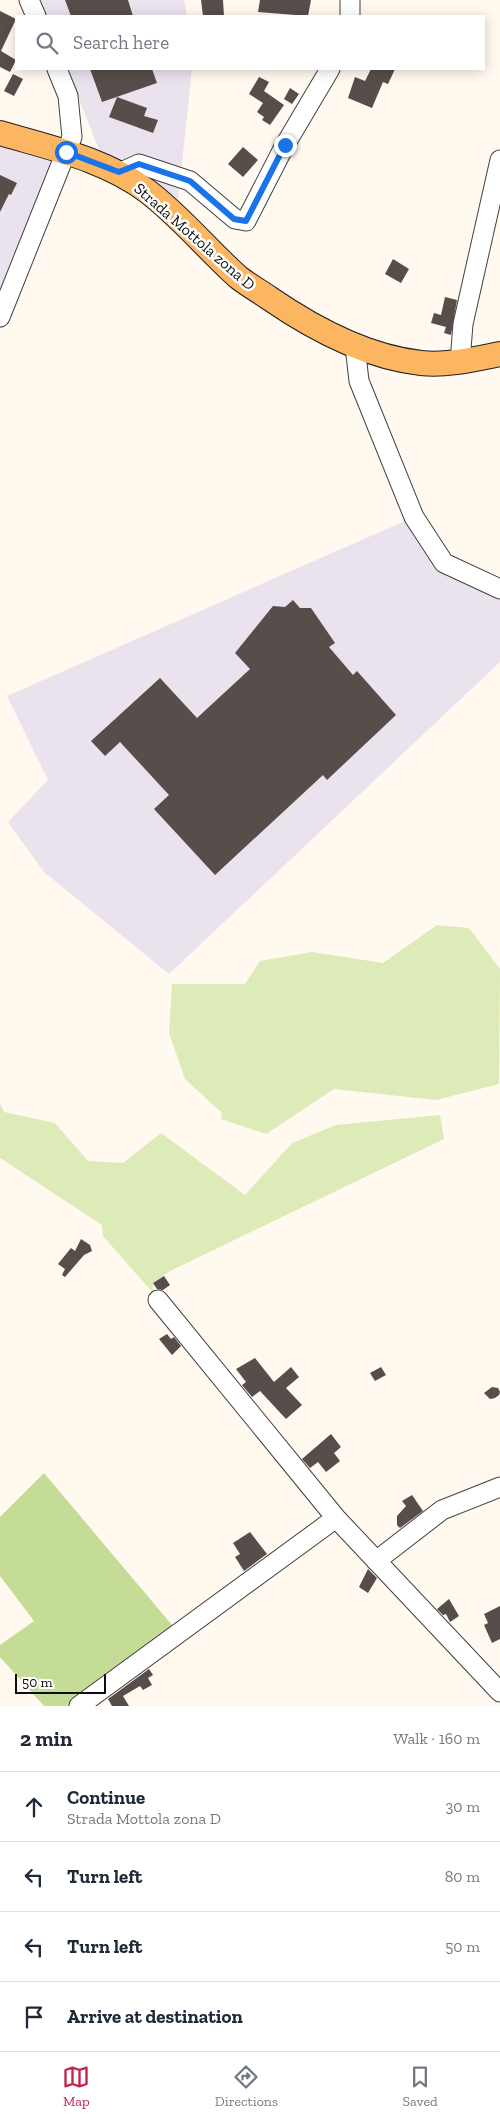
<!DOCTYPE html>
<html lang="en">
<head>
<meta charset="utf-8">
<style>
  :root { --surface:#fff; --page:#f6f6f7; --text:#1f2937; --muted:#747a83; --line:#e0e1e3; --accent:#c3214b }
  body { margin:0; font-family:"Zilla Slab",serif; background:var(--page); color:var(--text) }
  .scale { position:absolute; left:15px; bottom:12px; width:91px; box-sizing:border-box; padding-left:5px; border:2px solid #0e0e0e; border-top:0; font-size:14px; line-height:18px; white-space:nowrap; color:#0e0e0e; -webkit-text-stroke:4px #fff; paint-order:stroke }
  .stop { position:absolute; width:15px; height:15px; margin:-11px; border:4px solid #1a73e8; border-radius:50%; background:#fff }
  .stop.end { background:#1a73e8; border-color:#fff; box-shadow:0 1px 5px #0008 }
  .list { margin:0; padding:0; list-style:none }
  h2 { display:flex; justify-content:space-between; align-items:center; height:65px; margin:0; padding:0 20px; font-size:21px }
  h2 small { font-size:16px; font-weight:400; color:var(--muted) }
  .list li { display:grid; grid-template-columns:32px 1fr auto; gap:15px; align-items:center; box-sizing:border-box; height:70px; padding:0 20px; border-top:1px solid var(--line) }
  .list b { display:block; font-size:19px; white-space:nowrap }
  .list p { margin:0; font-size:16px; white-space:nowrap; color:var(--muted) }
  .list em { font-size:16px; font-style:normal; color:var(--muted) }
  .icon { flex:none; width:28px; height:28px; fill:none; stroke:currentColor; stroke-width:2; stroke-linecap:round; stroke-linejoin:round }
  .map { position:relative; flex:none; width:500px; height:1706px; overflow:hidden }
  .search { position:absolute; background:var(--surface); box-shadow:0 2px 12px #0003; left:15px; right:15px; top:15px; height:55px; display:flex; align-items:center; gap:12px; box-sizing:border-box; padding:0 18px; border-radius:0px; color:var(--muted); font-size:19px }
  .sheet { height:345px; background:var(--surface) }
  nav { display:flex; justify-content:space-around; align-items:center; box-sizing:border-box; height:70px; border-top:1px solid var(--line); background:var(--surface); font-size:14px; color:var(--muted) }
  nav a { display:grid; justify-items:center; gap:2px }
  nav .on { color:var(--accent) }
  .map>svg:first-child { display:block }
  .industrial { fill:#eae2ed }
  .green { fill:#ddebb8 }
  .forest { fill:#c5dc96 }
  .building { fill:#574d4a }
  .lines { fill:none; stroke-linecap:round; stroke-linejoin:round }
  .minor-casing { stroke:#414141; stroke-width:21 }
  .major-casing { stroke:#1f1f1f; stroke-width:26 }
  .minor { stroke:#fff; stroke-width:19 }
  .major { stroke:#fcb662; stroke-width:24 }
  .route { stroke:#1a73e8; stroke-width:6 }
  .labels { text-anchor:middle; stroke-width:5; stroke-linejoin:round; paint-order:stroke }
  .street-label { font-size:16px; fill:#0e0e0e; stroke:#fff }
</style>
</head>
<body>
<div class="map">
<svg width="500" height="1706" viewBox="0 0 500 1706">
  <rect width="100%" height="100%" fill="#fff9f0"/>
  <path class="industrial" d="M39 0H184L187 16H45Z
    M67 69H192L178 201 155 184 100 152Z
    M0 133 66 153 0 317Z
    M414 517 444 563 500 589V662L169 974 44 872 8 822 48 780 7 696Z"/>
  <path class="green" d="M437 925 469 928 500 969 499 1084 436 1100 334 1089 266 1134 221 1119 222 1113 185 1079 169 1033 172 984H245L260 961 312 952 383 963Z
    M0 1103 4 1112 55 1123 88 1161 123 1163 161 1133 245 1195 292 1143 336 1125 440 1115 444 1139 170 1271 153 1283V1293L103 1236 102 1225 0 1158Z"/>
  <path class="forest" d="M44 1473 177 1631 70 1706H44L0 1657V1645L34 1621 0 1576V1517Z"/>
  <path class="building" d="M65 0H128L133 16H71Z
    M201 0H223L224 16H203Z
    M260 0H311L308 16 258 12Z
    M0 11 16 19 1 51 16 60 10 72 0 67Z
    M90 69H152L157 83 102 102Z
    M371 69H395L388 84 383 82 372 108 348 98 355 77 365 81Z
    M13 74 23 79 14 96 4 91Z
    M259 77 269 82 264 91 284 105 270 125 262 120 264 117 257 112 263 103 249 94Z
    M290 88 299 94 292 104 284 99Z
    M117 97 147 108 144 116 158 120 153 133 109 117Z
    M243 147 258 160 243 177 228 164Z
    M0 175 17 183 11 195 9 194 0 212Z
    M393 259 409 269 401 283 385 274Z
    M445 297 457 300 451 335 444 333 446 327 431 323 434 313 441 315Z
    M293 600 300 608H311L335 643 329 647 353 675 357 671 396 715 327 780 323 775 215 875 154 809 169 795 120 742 105 756 91 741 160 678 197 718 250 669 235 653 273 606 285 607Z
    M81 1239 90 1245 92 1251 84 1255 65 1277 62 1275 65 1269 58 1264 71 1248 75 1251Z
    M164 1276 170 1285 163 1290 157 1289 153 1283Z
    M167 1334 171 1339 174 1337 181 1346 172 1355 159 1339Z
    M255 1358 274 1382 291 1367 299 1377 286 1388 302 1405 286 1419 260 1391 252 1397 242 1385 246 1382 236 1369Z
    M381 1367 386 1375 375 1381 370 1373Z
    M492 1387 498 1388 500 1392 499 1395 495 1398 490 1399 484 1393Z
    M331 1434 341 1447 334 1453 340 1461 326 1472 318 1462 310 1468 302 1459Z
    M412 1495 423 1511 400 1528 397 1525V1516L406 1506 402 1501Z
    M250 1532 267 1554 244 1571 235 1557 240 1554 233 1543Z
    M368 1569 377 1578 368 1593 359 1587Z
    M449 1599 459 1616 450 1622 446 1614 443 1615 437 1609Z
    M500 1606V1639L492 1643 484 1625 488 1623 484 1614Z
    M149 1669 153 1675 148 1678 152 1685 143 1690 140 1686 123 1696 129 1706H112L108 1699Z"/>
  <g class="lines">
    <defs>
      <path id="minor" d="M29 0 36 16
        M350 0V16
        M119 173 139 164 190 181 235 219 246 221 285 145 330 69
        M0 317 72 137 68 96 57 69
        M355 346 359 381 414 517 444 563 500 589
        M460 362 463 324 500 160
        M158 1300 336 1518 500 1692
        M376 1561 442 1510 500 1487
        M79 1706 336 1518"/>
      <path id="major" d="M0 133C50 148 105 159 147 191 179 215 208 250 238 277 248 285 259 291 269 298 314 329 366 357 421 363 447 366 475 359 500 354"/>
    </defs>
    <use href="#minor" class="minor-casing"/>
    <use href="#major" class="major-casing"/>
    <use href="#minor" class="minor"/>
    <use href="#major" class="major"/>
  </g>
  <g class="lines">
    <path class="route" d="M66 152 119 172 139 164 190 181 234 219 246 221 285 145"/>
  </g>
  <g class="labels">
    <g class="street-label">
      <text transform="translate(195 236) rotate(41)" y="6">Strada Mottola zona D</text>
    </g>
  </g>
</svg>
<div class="scale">50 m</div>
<div class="stop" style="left:66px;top:152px"></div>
<div class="stop end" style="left:285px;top:145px"></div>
<div class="search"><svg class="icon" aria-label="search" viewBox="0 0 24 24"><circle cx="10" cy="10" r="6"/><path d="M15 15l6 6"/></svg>Search here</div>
</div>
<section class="sheet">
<h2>2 min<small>Walk · 160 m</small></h2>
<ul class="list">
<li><svg class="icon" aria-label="ahead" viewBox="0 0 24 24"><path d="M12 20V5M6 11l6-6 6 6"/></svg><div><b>Continue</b><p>Strada Mottola zona D</p></div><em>30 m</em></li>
<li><svg class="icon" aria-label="left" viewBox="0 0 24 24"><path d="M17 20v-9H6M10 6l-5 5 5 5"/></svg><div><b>Turn left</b></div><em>80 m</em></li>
<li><svg class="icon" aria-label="left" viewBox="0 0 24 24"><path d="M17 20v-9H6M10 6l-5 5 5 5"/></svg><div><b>Turn left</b></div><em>50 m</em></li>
<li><svg class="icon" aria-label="arrive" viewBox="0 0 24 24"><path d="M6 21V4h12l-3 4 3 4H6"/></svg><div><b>Arrive at destination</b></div></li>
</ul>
</section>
<nav>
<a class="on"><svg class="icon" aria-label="map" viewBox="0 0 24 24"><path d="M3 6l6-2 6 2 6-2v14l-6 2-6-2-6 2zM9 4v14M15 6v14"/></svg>Map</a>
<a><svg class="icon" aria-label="directions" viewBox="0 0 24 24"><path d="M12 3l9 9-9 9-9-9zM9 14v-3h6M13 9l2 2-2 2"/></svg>Directions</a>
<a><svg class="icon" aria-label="saved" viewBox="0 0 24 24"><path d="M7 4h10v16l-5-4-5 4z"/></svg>Saved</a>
</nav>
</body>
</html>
